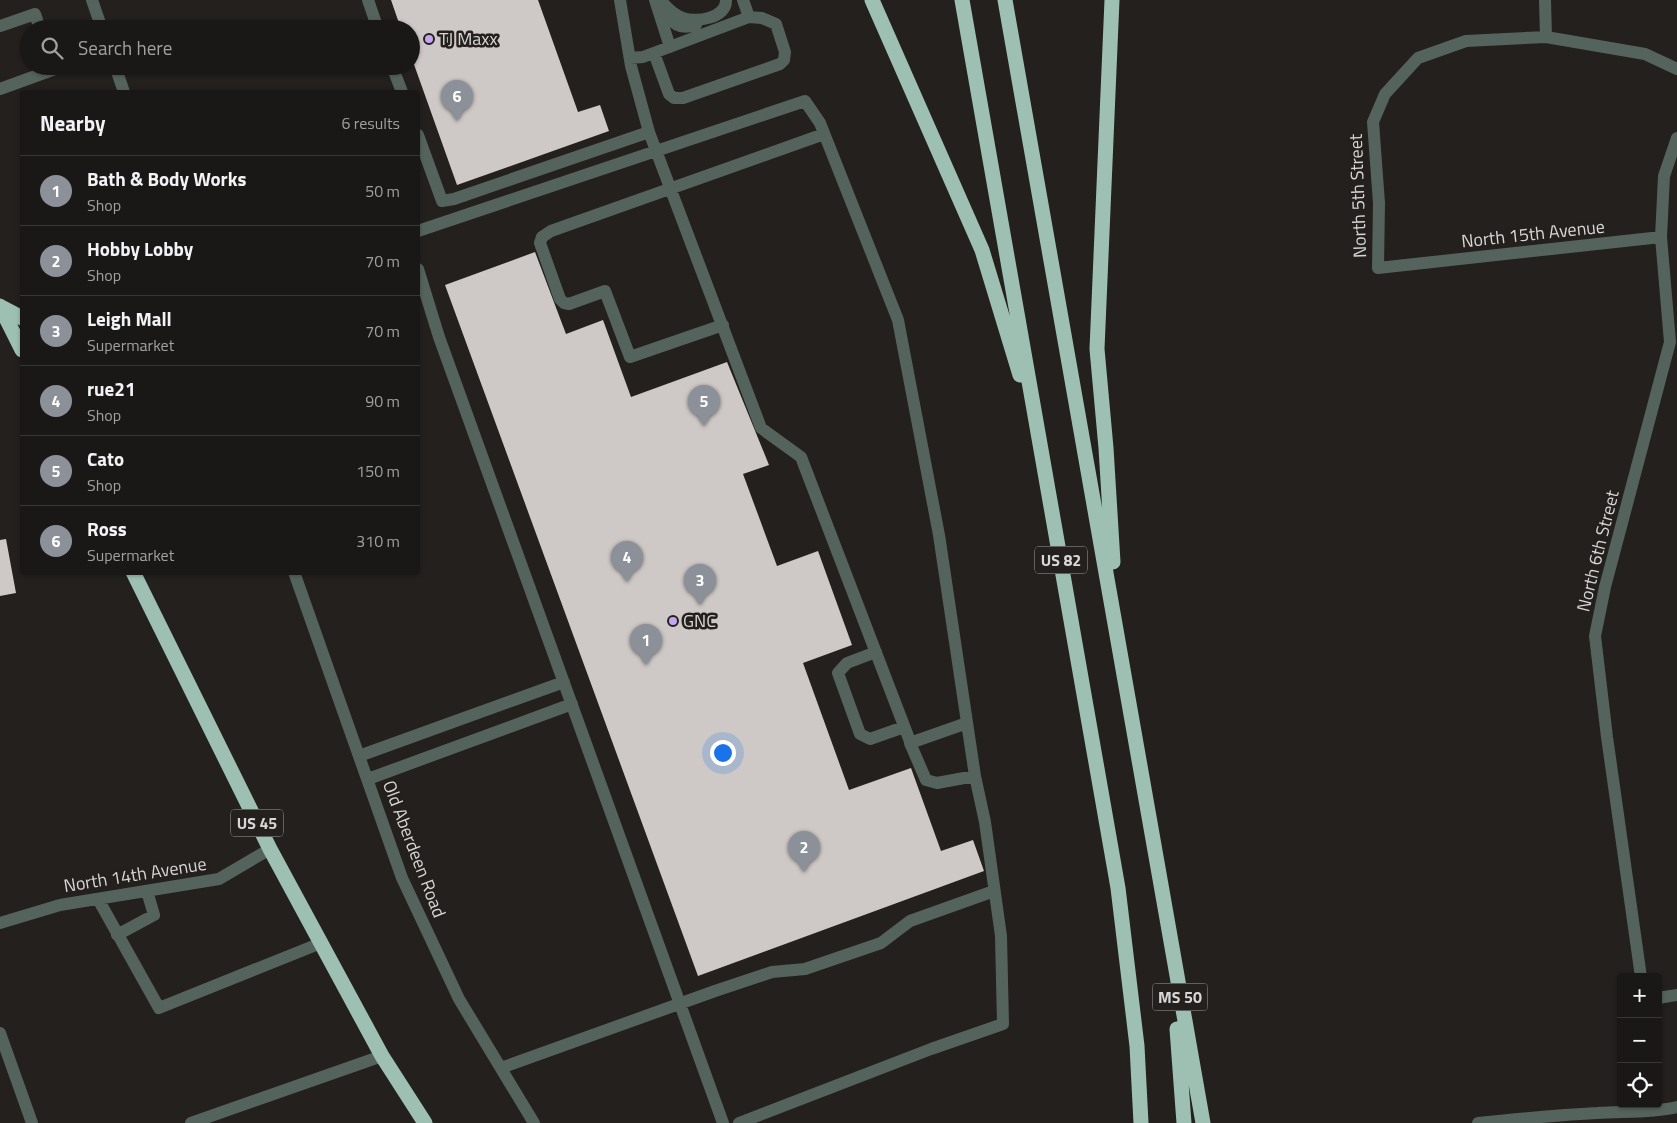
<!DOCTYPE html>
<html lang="en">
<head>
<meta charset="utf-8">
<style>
  :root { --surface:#1a1816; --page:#23211f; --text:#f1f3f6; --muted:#9fa0a1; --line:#383735; --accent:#8c9099 }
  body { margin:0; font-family:"Titillium Web",sans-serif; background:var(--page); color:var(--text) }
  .controls { position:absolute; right:15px; bottom:15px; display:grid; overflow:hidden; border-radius:5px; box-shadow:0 1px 4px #0004 }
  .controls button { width:45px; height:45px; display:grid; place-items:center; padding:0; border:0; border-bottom:1px solid var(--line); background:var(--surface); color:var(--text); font:25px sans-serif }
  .you { position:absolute; left:722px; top:752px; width:18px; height:18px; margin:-12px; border:4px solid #fff; border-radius:50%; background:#1a73e8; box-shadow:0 0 0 8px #1a73e833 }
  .badge { display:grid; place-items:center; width:32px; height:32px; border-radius:50%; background:var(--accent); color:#fff; font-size:16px; font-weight:700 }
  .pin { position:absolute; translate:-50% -41px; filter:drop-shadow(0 1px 2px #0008) }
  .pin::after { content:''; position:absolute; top:26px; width:18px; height:15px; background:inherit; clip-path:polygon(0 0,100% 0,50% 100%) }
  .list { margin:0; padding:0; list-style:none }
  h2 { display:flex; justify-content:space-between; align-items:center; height:65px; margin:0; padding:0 20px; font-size:21px }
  h2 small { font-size:16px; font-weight:400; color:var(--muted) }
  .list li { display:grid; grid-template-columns:32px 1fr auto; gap:15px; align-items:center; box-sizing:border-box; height:70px; padding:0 20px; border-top:1px solid var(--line) }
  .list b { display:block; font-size:19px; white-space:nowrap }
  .list p { margin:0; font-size:16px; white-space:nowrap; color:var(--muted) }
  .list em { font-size:16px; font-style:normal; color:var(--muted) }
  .icon { flex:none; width:28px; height:28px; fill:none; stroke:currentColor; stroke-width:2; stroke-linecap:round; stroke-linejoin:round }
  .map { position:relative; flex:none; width:1677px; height:1123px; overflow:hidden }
  .search { position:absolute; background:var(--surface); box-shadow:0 1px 4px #0004; left:20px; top:20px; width:400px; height:55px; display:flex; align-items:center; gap:12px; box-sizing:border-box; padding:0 18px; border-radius:28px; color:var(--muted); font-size:19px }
  .panel { position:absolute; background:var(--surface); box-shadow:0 1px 4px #0004; left:20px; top:90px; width:400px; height:485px; border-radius:5px }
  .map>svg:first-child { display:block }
  .building { fill:#cec9c6 }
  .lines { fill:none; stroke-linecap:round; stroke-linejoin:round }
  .minor { stroke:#55635d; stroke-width:12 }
  .highway { stroke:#9dc0b2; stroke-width:15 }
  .poi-dot { fill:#c4a7f1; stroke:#23201e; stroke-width:2 }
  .labels { text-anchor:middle; stroke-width:5; stroke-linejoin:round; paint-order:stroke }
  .shield { fill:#23201e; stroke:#a2a09f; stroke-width:1 }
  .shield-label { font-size:16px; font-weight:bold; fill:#d9d7d6 }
  .poi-label { font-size:18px; fill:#d9d7d6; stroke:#23201e; text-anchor:start }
  .street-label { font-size:18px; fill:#d9d7d6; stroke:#23201e }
</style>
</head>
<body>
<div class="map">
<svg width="1677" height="1123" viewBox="0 0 1677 1123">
  <rect width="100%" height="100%" fill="#23201e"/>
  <path class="building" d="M391 0H538L578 112 600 105 609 131 457 185 411 56V29H401Z
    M535 252 566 334 603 320 631 397 727 362 769 465 743 474 777 566 818 551 852 645 803 663 849 790 911 768 941 851 973 840 984 871 698 976 445 285Z
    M6 539 16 593 0 596V540Z"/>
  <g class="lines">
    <path class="minor" d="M92 0 102 29
      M368 0 378 29
      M655 0 670 47
      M743 0 749 17
      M1545 0 1546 37
      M663 3C669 10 674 15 683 18 696 23 727 18 726 0
      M665 10C672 24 679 30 696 25
      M0 26 35 14 40 29
      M630 58 643 57 749 17 762 18 776 24 785 52 784 60 780 64 683 98H674L669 94 654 53
      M115 66 124 92
      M392 66 402 92
      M0 89 55 69 54 66
      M649 132 761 428 801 457 911 744
      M418 135 442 201 454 199 649 132 631 66 620 0
      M418 231 805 101 820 123 898 320 939 535 975 776
      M1661 237 1378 268 1379 203 1373 122 1385 94 1418 58 1466 41 1546 37 1645 54 1677 69
      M418 269 439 337 723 1123
      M723 325 630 357 605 291 569 304 564 303 560 299 540 243 542 237 551 231 824 134
      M294 572 402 878 459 999 534 1123
      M876 652 847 663 838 673 860 734 870 739 904 727
      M359 756 564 682
      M368 779 572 704
      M98 899 159 1008 321 943
      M0 923 60 905 219 879 270 849
      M117 935 154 915 147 891
      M1641 977 1607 737 1595 636 1605 587 1670 342 1661 237 1664 176 1677 138
      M1658 998 1677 995
      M0 1033 32 1123
      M501 1068 715 991 772 972 805 969 881 943 910 921 994 891
      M191 1123 382 1056
      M739 1123 931 1049 1003 1024 1001 936 985 822 975 776 937 783 926 780 910 743 967 723
      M1478 1123C1517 1119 1557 1115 1597 1113 1624 1111 1650 1113 1677 1107"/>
    <path class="highway" d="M872 0 982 250 1020 375
      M962 0 1118 888 1137 1046 1141 1123
      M1005 0 1203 1123
      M1112 0 1097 349 1106 448 1113 562
      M0 306 22 350
      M1 307 22 318
      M133 572 270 849 382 1056 425 1123
      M1177 1029 1184 1123"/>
  </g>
  <g class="poi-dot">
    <circle cx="429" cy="39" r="5"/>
    <circle cx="673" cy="621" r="5"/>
  </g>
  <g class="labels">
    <g class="shield">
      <rect x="1035" y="546.5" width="52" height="27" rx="4"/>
      <rect x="231" y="809.5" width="52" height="27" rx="4"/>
      <rect x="1152.5" y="983.5" width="55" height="27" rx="4"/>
    </g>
    <g class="shield-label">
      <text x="1061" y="566">US 82</text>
      <text x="257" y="829">US 45</text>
      <text x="1180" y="1003">MS 50</text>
    </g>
    <g class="poi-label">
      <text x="439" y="45">TJ Maxx</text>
      <text x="683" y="627">GNC</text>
    </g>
    <g class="street-label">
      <text transform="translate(1358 196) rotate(-92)" y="6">North 5th Street</text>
      <text transform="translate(1533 234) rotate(-6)" y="6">North 15th Avenue</text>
      <text transform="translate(1598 551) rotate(-76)" y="6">North 6th Street</text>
      <text transform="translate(414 849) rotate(69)" y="6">Old Aberdeen Road</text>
      <text transform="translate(135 875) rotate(-9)" y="6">North 14th Avenue</text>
    </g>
  </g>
</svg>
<div class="controls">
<button>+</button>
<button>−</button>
<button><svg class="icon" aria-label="locate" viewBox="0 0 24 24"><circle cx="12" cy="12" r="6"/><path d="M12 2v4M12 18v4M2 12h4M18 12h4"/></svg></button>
</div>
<div class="you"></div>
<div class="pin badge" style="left:646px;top:665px">1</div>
<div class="pin badge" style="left:804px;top:872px">2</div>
<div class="pin badge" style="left:700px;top:605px">3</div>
<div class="pin badge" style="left:627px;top:582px">4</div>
<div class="pin badge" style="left:704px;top:426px">5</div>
<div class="pin badge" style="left:457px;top:121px">6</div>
<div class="search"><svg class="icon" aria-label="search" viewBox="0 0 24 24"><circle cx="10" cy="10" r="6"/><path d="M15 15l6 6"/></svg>Search here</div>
<section class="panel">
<h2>Nearby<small>6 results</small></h2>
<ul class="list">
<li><span class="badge">1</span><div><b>Bath &amp; Body Works</b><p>Shop</p></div><em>50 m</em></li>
<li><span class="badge">2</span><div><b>Hobby Lobby</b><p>Shop</p></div><em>70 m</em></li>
<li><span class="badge">3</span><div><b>Leigh Mall</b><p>Supermarket</p></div><em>70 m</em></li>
<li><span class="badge">4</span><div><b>rue21</b><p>Shop</p></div><em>90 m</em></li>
<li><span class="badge">5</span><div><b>Cato</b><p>Shop</p></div><em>150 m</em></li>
<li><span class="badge">6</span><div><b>Ross</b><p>Supermarket</p></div><em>310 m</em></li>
</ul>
</section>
</div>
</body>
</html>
